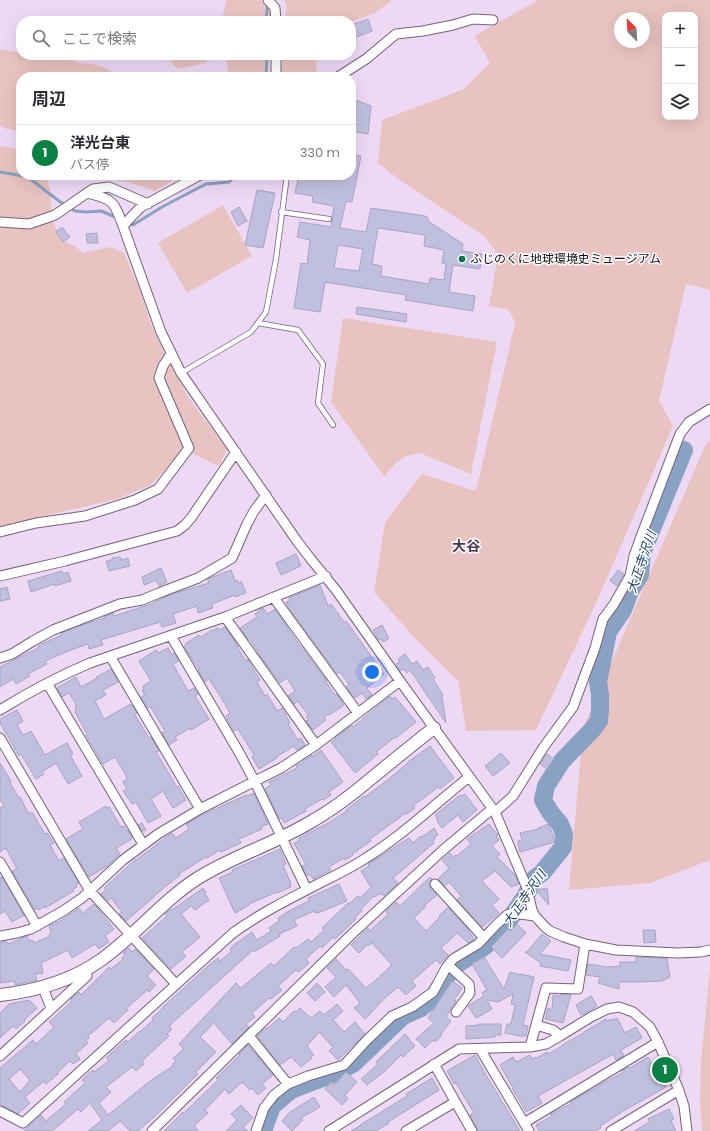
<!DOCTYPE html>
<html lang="ja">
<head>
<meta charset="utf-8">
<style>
  :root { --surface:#fff; --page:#f2f2f3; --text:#2b2b33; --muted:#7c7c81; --line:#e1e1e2; --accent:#0b8043 }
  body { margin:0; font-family:Poppins,"Noto Sans JP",sans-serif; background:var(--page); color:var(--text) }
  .controls { position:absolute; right:12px; top:12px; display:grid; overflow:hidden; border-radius:8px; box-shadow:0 4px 16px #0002 }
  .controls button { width:36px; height:36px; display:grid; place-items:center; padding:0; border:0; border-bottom:1px solid var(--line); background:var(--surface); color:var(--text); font:20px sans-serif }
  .compass { position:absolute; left:614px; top:12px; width:36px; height:36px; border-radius:50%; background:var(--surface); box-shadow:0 4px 16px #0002; rotate:336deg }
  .you { position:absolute; left:372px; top:672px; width:14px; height:14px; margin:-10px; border:3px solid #fff; border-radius:50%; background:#1a73e8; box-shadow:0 0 0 6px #1a73e833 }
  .badge { display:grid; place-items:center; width:26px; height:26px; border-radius:50%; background:var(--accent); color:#fff; font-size:13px; font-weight:700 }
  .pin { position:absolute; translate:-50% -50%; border:2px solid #fff; box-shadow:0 1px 4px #0006 }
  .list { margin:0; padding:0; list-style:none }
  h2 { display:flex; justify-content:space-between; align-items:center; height:52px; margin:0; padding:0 16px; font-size:17px }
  h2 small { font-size:13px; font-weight:400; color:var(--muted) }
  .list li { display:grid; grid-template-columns:26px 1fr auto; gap:12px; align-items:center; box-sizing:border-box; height:56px; padding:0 16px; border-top:1px solid var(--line) }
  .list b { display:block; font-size:15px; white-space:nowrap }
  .list p { margin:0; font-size:13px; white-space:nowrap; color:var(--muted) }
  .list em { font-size:13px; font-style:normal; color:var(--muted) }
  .icon { flex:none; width:22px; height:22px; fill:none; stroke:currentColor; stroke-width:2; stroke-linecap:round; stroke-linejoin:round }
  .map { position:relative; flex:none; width:710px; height:1131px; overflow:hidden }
  .search { position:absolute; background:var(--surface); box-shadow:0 4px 16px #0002; left:16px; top:16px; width:340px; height:44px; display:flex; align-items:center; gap:10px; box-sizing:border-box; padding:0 14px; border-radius:16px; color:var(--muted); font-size:15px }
  .panel { position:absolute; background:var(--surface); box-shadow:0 4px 16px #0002; left:16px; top:72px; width:340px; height:108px; border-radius:16px }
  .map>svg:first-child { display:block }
  .green { fill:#e8c3c1; fill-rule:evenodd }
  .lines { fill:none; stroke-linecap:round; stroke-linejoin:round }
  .stream { stroke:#89a1c2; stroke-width:3 }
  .river { stroke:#89a1c2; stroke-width:18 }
  .building { fill:#c0bfde; stroke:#a6a5c4; fill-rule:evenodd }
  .service-casing { stroke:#74627a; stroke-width:6 }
  .minor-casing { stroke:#74627a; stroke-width:11 }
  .tertiary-casing { stroke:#74627a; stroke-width:14 }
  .service { stroke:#fff; stroke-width:4.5 }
  .minor { stroke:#fff; stroke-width:9 }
  .tertiary { stroke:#fff; stroke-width:12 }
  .poi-dot { fill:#03734c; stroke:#fff; stroke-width:1.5 }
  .labels { text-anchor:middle; stroke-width:3; stroke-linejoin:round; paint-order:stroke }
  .poi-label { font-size:12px; fill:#150d17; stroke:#fff; text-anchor:start }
  .water-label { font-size:13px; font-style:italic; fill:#1f416d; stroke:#fff }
  .quarter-label { font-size:14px; font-weight:bold; fill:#47364c; stroke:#fff }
</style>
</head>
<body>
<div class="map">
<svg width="710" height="1131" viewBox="0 0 710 1131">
  <rect width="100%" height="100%" fill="#eed9f4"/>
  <path class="green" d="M226 0H261L270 11V21H222Z
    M284 0H392L375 13 351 22V21H285L287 6Z
    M538 0H710V290L686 284 659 401 673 426 596 603 536 730 466 731 458 681 413 636 374 592 385 522 422 474 476 491 515 323 509 310 489 306 498 254 484 236 401 181 378 163 382 120 464 89 490 63 475 36ZM665 15H695V117H665ZM620 18H644V42H620Z
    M0 49 21 53V55H28L35 57 55 55 80 63 91 64 103 67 123 77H21V132L7 129 0 126Z
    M184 55H215L205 63 178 69 170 61Z
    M223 55H269L268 77H227C229 69 227 62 223 55Z
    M283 55H316L317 77H281Z
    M0 146 21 150V175H46L50 189 52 220 62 240 75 246 83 253 110 247 124 253 141 293 149 319 165 355 188 397 227 449 219 466 184 450 151 485 117 499 35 518 0 528Z
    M86 175H186L173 180 155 191 128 182 111 179H94Z
    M223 205 252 256 187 293 158 243Z
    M343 318 497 342 471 474 420 453 406 456 396 463 384 476 331 402Z
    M710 439V860L651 883 569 890 583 728 705 446Z
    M710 971V1131H702L700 1104 701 1060Z"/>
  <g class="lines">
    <path class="stream" d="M266 21 268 2
      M266 77 267 55
      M0 172 23 176 33 181 59 201 75 211 86 212 101 211 118 218
      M128 223 133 225 162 207 206 184 229 182 236 175"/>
    <path class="river" d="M263 1131 272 1106 291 1090 335 1073 353 1064 403 1016 421 1008 433 997 453 967 484 947 502 930 525 897 535 878 542 873 563 847 564 834 560 824 550 812 543 800 546 786 562 761 592 730 599 721 600 709V695L598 682 608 632 623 610 630 591 640 575 642 553 684 450"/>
  </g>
  <path class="building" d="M368 19 372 31 351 39V25Z
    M351 98 371 106 368 134 351 131 353 115 351 114Z
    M351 154 361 156 352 202 346 201 340 228 366 232 371 208 425 216 428 218V221L463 244 462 251 482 254 480 269 453 265 449 292 475 296 473 311 405 300 406 295 325 282 320 312 294 308 301 263 307 264 310 240 297 237 300 222 331 227 334 206 312 202 313 196 295 193 299 175H351ZM378 228 425 235 424 246 444 250 442 263 446 264 444 280 430 278 429 284 381 276 382 266 372 264ZM338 245 363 249 359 271 334 268Z
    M257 190 275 193 263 248 245 245Z
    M239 207 247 221 238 226 231 212Z
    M62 227 70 237 63 242 56 232Z
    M97 233 98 243H87L86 234Z
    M357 307 407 314 406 322 356 314Z
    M296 554 301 566 281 575 276 563Z
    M120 557 121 560 128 558 130 566 109 571 106 561 112 560V558Z
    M161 568 167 582 159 586 156 580 144 585 142 577Z
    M231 570 235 581 237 580 238 583 241 581 246 593 235 597V595L212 604 213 608 198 613 197 606 173 614 176 623 162 627 160 622 101 640 103 645 89 649 88 644 71 650 45 661 47 664 28 674 30 676 16 684 13 679 0 687V667L38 648V646L41 644 62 635 61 633 85 624 105 618 104 617 113 613 114 616 154 603V602L172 594 209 583 207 579 210 578Z
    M618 570 624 574 617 586 610 581Z
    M62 571 63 574 68 572 71 581 55 586V584L31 592 28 581Z
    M320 585 328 606 331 604 344 622 346 621 384 674 367 688 372 695 366 699 362 693 355 698 346 687 349 684 340 672 337 674 288 607 286 602 290 601 289 598Z
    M7 587 10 599 0 601V589Z
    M263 608 268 614 275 609 300 646H301L327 681 326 682 335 695 337 694 344 705 334 712 324 717 326 720 313 730 306 721 309 720 306 717 308 715 298 701 294 704 288 696 295 691 287 678 280 683 258 653V652L249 638 248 639 240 628 257 617 255 614Z
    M382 625 389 638 383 642 381 639 379 640 373 630Z
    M225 627 238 646 237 647 246 661 248 659 251 665 260 680 257 682 265 696 267 694 277 711 282 708 290 723 288 724 298 740 301 738 305 745 297 750 294 746 276 757 277 758 259 769 252 757 254 755 238 729 234 731 227 719H228L226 716 230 713 222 699 209 679 205 682 198 670 199 669 184 647 186 646 185 644 199 635 201 637 212 630V631L218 628 219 630Z
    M168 648 172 655 174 653 179 661 173 664 188 691 194 688 198 694 195 696 209 719 191 730 190 728 175 737 177 740 169 745 162 733 165 731 150 706 147 708 141 697 145 695 142 690 144 689 143 686 151 681 139 661 156 650 158 653Z
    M405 654 412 664 417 661 423 670 428 667 435 678 433 679 443 695 442 696 446 723 410 670 407 673 404 669 400 671 396 664 400 662 398 659Z
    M111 669 118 682 103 690 106 695 95 701 104 719 131 704 137 713 135 715 149 738 151 737 159 751 156 752 177 787 178 786 186 800 173 808 163 791 151 799 161 816 148 823 136 802 132 804 123 791 127 789 123 782 127 779 126 778 127 777 115 757 103 764 86 735 87 734 75 712 76 711 75 709H76L75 707 77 706 69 693 62 697 57 688 76 677 81 687 97 678 96 677Z
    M390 696 392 699 395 697 416 722 396 738 395 737 376 752 378 754 355 773 331 742 336 739 335 738 352 725 353 727Z
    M17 710 23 721 17 725 23 735 31 731 45 755 67 743 73 754 70 755 82 776 68 784 56 763 42 772 44 774 36 779 21 754 19 756 0 723V719Z
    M430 746 454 778 440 789 438 787 413 806 415 808 407 814 406 813 370 839 371 841 352 854 353 855 345 860 344 858 329 867 331 870 313 879 310 874 307 876 302 866 306 865 294 843 299 841V838L330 822 347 811 346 810 364 796 365 797 400 770V769L408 763V762Z
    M321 750 343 782 329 792 331 795 323 800 322 799 305 809 306 811 284 823 282 818 279 819 265 789 271 785 269 782 297 768 296 766 304 762 303 761 312 755V757Z
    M501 753 510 763 493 776 485 766Z
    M547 754 554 759 547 769 540 764Z
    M0 763 11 781 10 783 19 798 20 797 29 814 32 812 45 834 47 833 54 843 50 845 59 861 64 858 79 883 76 885 77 887 73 889 74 891 45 908V906L39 910 38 908 35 910 12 871 17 869 6 848 0 852V808L4 806 0 800Z
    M254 793 268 824 261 827 262 829 239 839 241 843 221 852 220 850 207 858 206 857 179 874 180 875 154 896H155L126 921 119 914 122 912 111 898 108 901 101 894 106 890 104 888 136 859V860L172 833 176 838 189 829 186 824 202 815 246 795 247 796Z
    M465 794 477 810 463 822 458 815 442 828 437 821 438 820 435 815 460 795 461 796Z
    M106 806 107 808 109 807 121 827 124 826 127 831 128 830 132 837H131L132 839 116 848 120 854 107 866 89 877 66 839 83 829 79 822Z
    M142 823 146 830 142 831 138 825Z
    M489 824 498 835 496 836 499 840 492 846 500 854 497 857 515 875 519 884 511 887 495 871 482 881 499 899 492 905 499 913 482 927 457 900 461 896 449 882 445 886 438 879 449 868 442 860 450 853 453 857 456 855 457 856 471 844 467 839Z
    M549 824 555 842 520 852 518 844V841L522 840 520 833 539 829 538 828Z
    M434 828 438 835 434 838 435 839 433 841 434 843 393 878 398 883 384 896 382 893 380 895 379 894 375 897 374 896 361 909 362 911 355 917 356 919 335 939 333 937 322 948 320 946 306 959 309 963 299 972 296 970 278 986 282 990 271 999 269 998 252 1013 255 1017 246 1024 249 1027 232 1044 214 1023 200 1037 216 1052 196 1072 198 1074 149 1122H148L138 1131H130L120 1121 108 1131H88L102 1120 90 1103 81 1112 78 1109 52 1131H24L41 1115 46 1121 66 1104 64 1102 85 1083 82 1080 93 1070 94 1072 109 1061 106 1058 111 1053 126 1040 128 1042 140 1031V1032L153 1020 152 1018 163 1008V1007L209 965 218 958 220 961 232 951 230 949 236 943H237L252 932 257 940 271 931 269 928 279 921 278 918 285 914V913L309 901 308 898 339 884 347 901 318 913V912L315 913 314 911 294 920 297 926 279 934 280 936 254 952 253 950 169 1026 172 1029 167 1034 169 1036 142 1061 144 1064 136 1071 132 1067 106 1087 111 1092 99 1103 108 1115 150 1081 173 1066 172 1065 176 1061 173 1058 184 1049 179 1044 236 983 241 988 271 963 274 966 294 947 296 948 308 939 311 942 324 930 322 928 348 903 349 904 358 896 360 898 371 887 361 871 369 866 368 864 409 838 413 843 421 836 422 837Z
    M280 849 286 864 283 865 291 884 290 885 291 887 277 893V892L249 904V905L235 913 219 878 233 872 232 870Z
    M2 877 24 915 12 922 5 911 0 914V878Z
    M430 877 432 879 429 882V886L437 895 425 905 426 906 414 918 426 931 440 917 439 916 448 907 467 928 474 939 468 943 457 933 441 948 448 955 440 964 436 960 412 981 416 986 406 995 398 987 385 998 365 1019 354 1008 360 1003 346 985 334 997 325 987 336 977 327 968 336 959 346 970 348 969 366 988 381 976H380L392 965 372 943 368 946 367 945 359 953 351 945 368 928 370 931 388 914 386 911 396 902 400 906Z
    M203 888 206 892 205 894 209 900 195 910 191 906 181 914 200 937 182 952 186 956 171 969 142 938 167 916 165 914 171 909 172 910Z
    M547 888 549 905 536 890Z
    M94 904 114 929 105 936 109 942 99 949 95 944 72 958 68 950 41 963 43 973 35 974 37 980 15 985V981L0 983V943L6 941 8 944 27 936 29 941 32 940 34 943 50 936 49 934 51 932 49 926 60 921 79 908 83 913Z
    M517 924 526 933 502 958 491 947 508 929 510 931Z
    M643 930H655L656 942 644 943Z
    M542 934 551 941 540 954 571 960 568 971 540 966 541 963 525 952H527Z
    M129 948 132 952 135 949 154 969 147 976 156 985 149 992 147 990 126 1009 128 1010 114 1023 109 1018 88 1036 89 1038 86 1041 88 1043 76 1054 80 1059 73 1064 70 1061 57 1073 58 1074 46 1084 44 1081 25 1097 30 1103 18 1114 1 1105 0 1104V1068L33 1040 36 1044 54 1027 49 1022 70 1003 72 1000 71 999 79 992 81 995 109 967 111 969 123 959 122 958 125 955 123 953ZM20 1069 30 1080 20 1092 9 1079Z
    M484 957 504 989 510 972 521 975V974L534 977 523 1025 528 1026 526 1036H520L505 1033 507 1024H511L515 1005 511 1004 513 994 498 1002 487 1000 492 1009 476 1018 468 1006 484 996 482 993 487 990 472 964Z
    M636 957 667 958 670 977 662 981 637 982H619V989L598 983 600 977 586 975 588 964 607 967 620 966V962H636Z
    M452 981 462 988 454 1000 456 1001 446 1017 451 1021 441 1034 442 1035 435 1042 433 1040 425 1048 416 1039 434 1023 428 1018Z
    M317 983 325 992 315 1001 307 993Z
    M561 994 571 995 563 1023 545 1019 548 1008 552 1010 553 995 561 996Z
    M591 996 597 1006 581 1015 576 1005Z
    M29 1000 37 1008 24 1020 25 1021 16 1029 13 1026 0 1038V1013L9 1004Z
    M337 1004 343 1011 333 1020 344 1032 355 1022 365 1034 338 1060 329 1051 333 1047 319 1032 307 1046 314 1055 311 1057 312 1058 301 1067 291 1057 280 1065 257 1036 266 1028 267 1029 279 1018 283 1022 294 1011 296 1012 300 1008 311 1018 320 1011 324 1015Z
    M617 1018 625 1033 636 1027 642 1038 621 1050 624 1056 616 1060 613 1054 538 1096 542 1103 526 1112 512 1088H513L500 1065 513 1057 516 1062 530 1055 532 1059 536 1057 537 1058 547 1052 548 1054 562 1046V1045L584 1033V1032L606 1019 607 1021 612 1019 613 1020Z
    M479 1024H501V1035H495V1037L466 1039V1026L480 1025Z
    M405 1034 415 1046 403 1057 401 1055 385 1071 367 1085 361 1079 378 1064 376 1062Z
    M248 1045 273 1075 262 1084 266 1088 258 1095 252 1088 250 1090 242 1082 229 1094 225 1089 205 1110 208 1113 194 1126 199 1131H164L183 1112 184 1113 218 1080 216 1078 240 1055 239 1054Z
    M475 1055 486 1075 520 1131H478L470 1115 474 1113 456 1083 454 1084 447 1071Z
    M648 1057 666 1087 625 1110 600 1126 601 1128 596 1131H539L536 1125 552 1116 550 1114 571 1104 570 1102 603 1083 622 1073V1071L629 1067 630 1068Z
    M346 1072 357 1082 345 1095 348 1099 342 1105 325 1089 331 1082 334 1085Z
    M432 1078 439 1090 388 1122 389 1123 376 1131H351L360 1126V1125L407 1096 406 1094Z
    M314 1097 320 1107 301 1118 303 1120 292 1131 282 1121 290 1112Z
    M241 1105 253 1118 243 1127 248 1131H226L237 1120 231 1114Z
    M669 1109 674 1119 671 1121 676 1131H634L650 1122 648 1119Z"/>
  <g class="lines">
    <defs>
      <path id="service" d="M281 212 329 219
        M258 323 298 330 323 364 318 403 333 425
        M181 373 251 332 266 312 276 259 287 175"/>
      <path id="minor" d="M268 0 275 8 276 21
        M276 55V77
        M338 77 366 59 396 34 423 31 453 25 473 19 493 20
        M87 193 93 189 109 187 148 204
        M0 222 29 224 55 215 87 193C113 199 114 201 123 226L161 332 181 373 297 541 310 558 336 590 400 681 495 812 527 888 532 910 535 916 544 926 550 931 564 937 585 944 616 950 678 953 701 952 710 950
        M123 226 132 216 141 207 200 175
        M0 532 36 523 85 516 135 500 158 489 189 448 159 378 163 366 171 354
        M0 576 65 561 177 531 185 525 191 518 236 452
        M274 598 358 713
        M225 617 316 745
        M171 636 240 754 255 782 307 890
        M110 656 200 809
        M0 658 12 654 33 641 53 630 120 604 142 600 159 593 198 578 232 558 247 524 254 511 266 495
        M47 683 143 844
        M0 710C29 692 59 676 90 663L225 617 326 576
        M0 738 90 891 176 984
        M495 812 513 796 543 748 573 707 595 648 603 619 614 604 630 576 634 556 640 539 680 434 689 422 710 409
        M0 862 37 926
        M435 884 484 938
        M0 936 17 933 31 929 63 911 82 898 123 860 158 834 200 809 281 768 316 745 400 681
        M448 965 469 984 470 993 456 1012
        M43 988 51 1008
        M536 1025 553 1030 560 1036
        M249 1036 288 1084
        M530 1047 546 988 578 989 585 944
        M480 1049 529 1131
        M0 1056 87 976 86 969
        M434 1064 472 1131
        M0 1111 23 1123 233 933C259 914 289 899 318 884 334 876 351 868 366 858 403 835 435 804 469 777
        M524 1123 658 1042
        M152 1131 353 933 443 850 492 809
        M256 1131 264 1108 274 1095 288 1084 308 1076 344 1065 367 1040 392 1016 412 1007 433 992 446 968 453 959 478 944 497 924 507 915 512 913 535 916
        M329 1131 459 1049 530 1047 546 1044 560 1036 591 1017 607 1009 619 1007 633 1012 650 1027 658 1042 678 1088 684 1106 687 1131
        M406 1131 455 1102
        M611 1131 679 1090"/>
      <path id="tertiary" d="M0 995C36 991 71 981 101 960 136 935 162 901 198 878 235 855 277 843 314 820 335 808 354 793 373 777 393 761 413 744 434 728"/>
    </defs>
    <use href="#service" class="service-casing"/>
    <use href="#minor" class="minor-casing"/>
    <use href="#tertiary" class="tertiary-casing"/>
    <use href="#service" class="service"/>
    <use href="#minor" class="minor"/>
    <use href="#tertiary" class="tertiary"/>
  </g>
  <circle class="poi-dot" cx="462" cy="259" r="4"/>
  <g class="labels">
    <g class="poi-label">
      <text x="470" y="263">ふじのくに地球環境史ミュージアム</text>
    </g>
    <g class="water-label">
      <text transform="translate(641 562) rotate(-71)" y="5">大正寺沢川</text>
      <text transform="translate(524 898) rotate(-55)" y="5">大正寺沢川</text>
    </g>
    <g class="quarter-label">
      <text x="466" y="551">大谷</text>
    </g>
  </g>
</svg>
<div class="controls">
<button>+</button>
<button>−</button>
<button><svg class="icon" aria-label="layers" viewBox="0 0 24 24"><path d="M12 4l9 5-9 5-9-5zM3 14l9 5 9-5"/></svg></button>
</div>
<svg class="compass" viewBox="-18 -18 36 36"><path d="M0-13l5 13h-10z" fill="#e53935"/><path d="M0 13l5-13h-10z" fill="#7c7c81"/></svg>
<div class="you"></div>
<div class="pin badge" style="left:665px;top:1070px">1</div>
<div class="search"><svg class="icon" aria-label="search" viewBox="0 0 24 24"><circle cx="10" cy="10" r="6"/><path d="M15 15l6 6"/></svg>ここで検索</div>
<section class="panel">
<h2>周辺<small></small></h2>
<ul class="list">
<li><span class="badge">1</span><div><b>洋光台東</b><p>バス停</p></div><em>330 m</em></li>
</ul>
</section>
</div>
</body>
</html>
